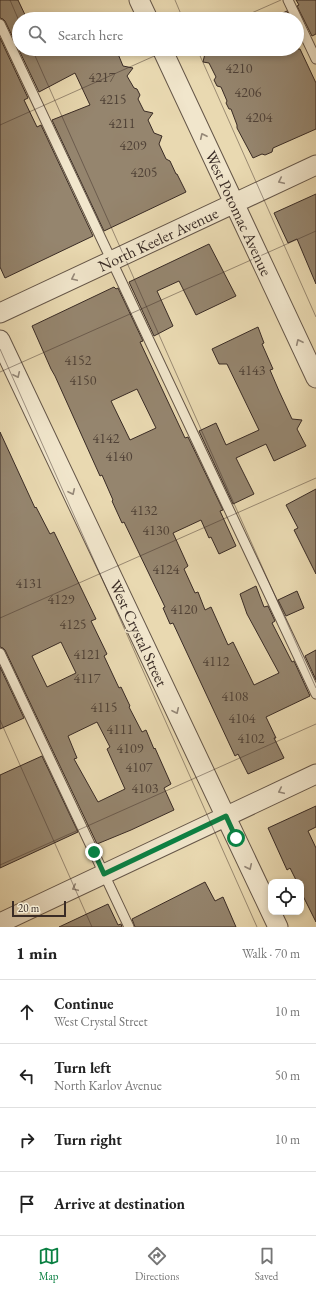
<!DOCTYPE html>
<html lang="en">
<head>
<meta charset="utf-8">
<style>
  :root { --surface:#fff; --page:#f6f6f6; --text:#222; --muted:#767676; --line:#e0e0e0; --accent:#0b8043 }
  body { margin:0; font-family:"EB Garamond",serif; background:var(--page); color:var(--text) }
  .controls { position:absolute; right:12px; bottom:12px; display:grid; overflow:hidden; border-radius:8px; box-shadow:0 2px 6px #0003 }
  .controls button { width:36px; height:36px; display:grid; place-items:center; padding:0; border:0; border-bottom:1px solid var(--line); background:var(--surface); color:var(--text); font:20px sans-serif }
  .scale { position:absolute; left:12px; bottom:10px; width:54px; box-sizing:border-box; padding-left:4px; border:2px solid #392b25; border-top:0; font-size:11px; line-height:14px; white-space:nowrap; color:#392b25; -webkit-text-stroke:3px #f1e6cc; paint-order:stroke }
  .stop { position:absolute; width:12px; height:12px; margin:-9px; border:3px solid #0b8043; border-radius:50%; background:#fff }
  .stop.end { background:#0b8043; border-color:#fff; box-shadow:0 1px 4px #0008 }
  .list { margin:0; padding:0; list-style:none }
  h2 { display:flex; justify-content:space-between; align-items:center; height:52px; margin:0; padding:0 16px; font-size:17px }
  h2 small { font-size:13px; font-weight:400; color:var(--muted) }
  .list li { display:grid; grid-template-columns:26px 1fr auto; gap:12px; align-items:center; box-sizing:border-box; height:64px; padding:0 16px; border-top:1px solid var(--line) }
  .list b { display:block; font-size:15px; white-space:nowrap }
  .list p { margin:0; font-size:13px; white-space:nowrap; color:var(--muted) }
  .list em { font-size:13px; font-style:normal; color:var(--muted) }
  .icon { flex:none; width:22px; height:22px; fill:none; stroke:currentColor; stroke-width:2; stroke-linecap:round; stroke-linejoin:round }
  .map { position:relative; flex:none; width:316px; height:927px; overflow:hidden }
  .search { position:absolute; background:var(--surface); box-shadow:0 2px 6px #0003; left:12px; right:12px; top:12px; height:44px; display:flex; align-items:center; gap:10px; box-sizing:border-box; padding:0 14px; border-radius:22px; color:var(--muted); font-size:15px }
  .sheet { height:308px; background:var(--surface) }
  nav { display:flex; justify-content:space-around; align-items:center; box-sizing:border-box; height:56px; border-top:1px solid var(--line); background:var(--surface); font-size:11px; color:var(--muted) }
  nav a { display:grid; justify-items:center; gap:2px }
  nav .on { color:var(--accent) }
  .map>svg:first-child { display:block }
  .building { fill:#95856e; stroke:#392b25; fill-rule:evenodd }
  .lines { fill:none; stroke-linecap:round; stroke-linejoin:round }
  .service-casing { stroke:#655648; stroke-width:11 }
  .minor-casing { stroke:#655648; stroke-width:21 }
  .service { stroke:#f1e6cc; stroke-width:9 }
  .minor { stroke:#f1e6cc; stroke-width:19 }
  .oneway { stroke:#958878 }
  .route { stroke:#0b8043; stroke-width:5 }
  .ticks { fill:none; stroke:#392b25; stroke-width:1; stroke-opacity:0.45 }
  .labels { text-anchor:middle; stroke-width:3; stroke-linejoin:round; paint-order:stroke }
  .number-label { font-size:14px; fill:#504237 }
  .street-label { font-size:16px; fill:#392b25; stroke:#f1e6cc }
</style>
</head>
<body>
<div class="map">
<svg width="316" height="927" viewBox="0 0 316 927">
  <rect width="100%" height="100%" fill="#e9d9b1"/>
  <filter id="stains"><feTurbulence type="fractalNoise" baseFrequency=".005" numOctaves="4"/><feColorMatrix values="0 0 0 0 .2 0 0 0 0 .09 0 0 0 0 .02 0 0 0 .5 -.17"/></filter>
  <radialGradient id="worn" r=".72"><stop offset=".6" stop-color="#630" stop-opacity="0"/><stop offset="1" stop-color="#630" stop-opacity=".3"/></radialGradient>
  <path class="building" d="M0 0H18L27 19H19V50L5 21 3 19 0 18Z
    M296 0H316V34L312 36 297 6 299 5Z
    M287 11 290 19H270Z
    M0 38 28 98 24 100 37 127 41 125 93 236 5 278 0 267Z
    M22 49H116L123 66 133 68 127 76 134 88 137 89 140 95 138 99 144 111 153 113 148 120 154 133 162 136 159 144 166 159 170 161 176 174H177L186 192 104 231 52 120 90 105 75 73 39 92 19 50Z
    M206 49H300L316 83V129L273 148 272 152 265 155 262 154 253 158 237 128V125L231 109H229L226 103 227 101 221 87 217 86 214 80 216 77 209 63 203 62Z
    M316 194V284L297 239 288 243 274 213Z
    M209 244 236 296 196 315 179 281 157 291 173 326 154 336 129 282Z
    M114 287 116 289 118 288 143 341 140 342 185 438 188 437 223 510 220 511 236 546 219 554 211 537 209 538 201 520 173 533 188 566 184 569 195 593 198 592 205 610 211 607 228 645 233 642 254 685 279 673 247 614 240 594 256 586 264 607 268 606 275 621 272 623 292 662 294 661 310 696 266 717 276 738H274L284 758 248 774 238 754 235 756 173 623 170 624 163 608 165 607 124 522 122 523 112 501 113 500 102 475 100 476 55 376 51 369 32 326ZM137 389 156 428 130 440 111 401Z
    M258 327 264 343 262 344 273 369 270 370 279 391 292 419 302 420 297 429 306 446 274 461 266 444 236 458 254 494 233 504 199 431 216 423 226 445 259 430 227 364H219L212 349Z
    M0 432 35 508 36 507 50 534 54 532 96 619 91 621 107 654 104 656 119 688 121 687 130 706 129 707 142 732 146 730 154 749 155 748 171 784 164 788 174 810 131 830 97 844 5 650 3 648 0 647ZM61 642 76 673 47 687 32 656ZM97 722 110 747 107 749 125 789 98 802 74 759 77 758 68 736Z
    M316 489V574L294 530 298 528 286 505Z
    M297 591 304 608 286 616 278 600Z
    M316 650V680L305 656Z
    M0 667 24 718 0 729Z
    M42 756 78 832 0 868V775Z
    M316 806V827L308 831 316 848V922L301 892V882H297L290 868 287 870 268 828Z
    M205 882 215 901 223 897 236 927H135L132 919Z
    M108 904 118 925 121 924 122 927H59Z"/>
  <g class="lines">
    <defs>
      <path id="service" d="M288 0 316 59
        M0 24 316 694
        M0 653 129 927"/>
      <path id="minor" d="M139 0 148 19
        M162 49 316 378
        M0 313 316 165
        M0 340 278 927
        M0 923 316 774"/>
    </defs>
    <use href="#service" class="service-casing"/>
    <use href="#minor" class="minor-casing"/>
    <use href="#service" class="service"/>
    <use href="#minor" class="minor"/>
  </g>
  <defs><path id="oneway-chevron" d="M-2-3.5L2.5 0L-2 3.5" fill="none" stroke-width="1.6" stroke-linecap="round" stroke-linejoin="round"/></defs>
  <g class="oneway">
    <use href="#oneway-chevron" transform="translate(203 136) rotate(-115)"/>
    <use href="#oneway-chevron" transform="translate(281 181) rotate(155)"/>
    <use href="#oneway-chevron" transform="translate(74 278) rotate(155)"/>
    <use href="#oneway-chevron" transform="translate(299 342) rotate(-115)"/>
    <use href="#oneway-chevron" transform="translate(17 375) rotate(65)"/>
    <use href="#oneway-chevron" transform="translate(72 492) rotate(65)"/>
    <use href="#oneway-chevron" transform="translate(176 711) rotate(65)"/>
    <use href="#oneway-chevron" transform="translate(281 791) rotate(155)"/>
    <use href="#oneway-chevron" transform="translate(249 867) rotate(65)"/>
    <use href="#oneway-chevron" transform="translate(75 888) rotate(155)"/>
  </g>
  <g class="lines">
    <path class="route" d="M94 852 104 874 226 816 236 838"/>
  </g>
  <path class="ticks" d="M10 0 19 21M175 0 183 19M238 19 281 0M32 49 316 688M197 49 316 317M0 125 170 49M0 349 257 927M0 372 316 231M0 618 316 478M0 720 92 927M0 865 316 724"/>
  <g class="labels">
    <g class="number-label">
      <text x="239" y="73">4210</text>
      <text x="102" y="82">4217</text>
      <text x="248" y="97">4206</text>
      <text x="113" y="104">4215</text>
      <text x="259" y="122">4204</text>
      <text x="122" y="128">4211</text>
      <text x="133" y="150">4209</text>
      <text x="144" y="177">4205</text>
      <text x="78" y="365">4152</text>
      <text x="252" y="375">4143</text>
      <text x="83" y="385">4150</text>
      <text x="106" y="443">4142</text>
      <text x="119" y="461">4140</text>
      <text x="144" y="515">4132</text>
      <text x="156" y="535">4130</text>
      <text x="166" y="574">4124</text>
      <text x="29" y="588">4131</text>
      <text x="61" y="604">4129</text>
      <text x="184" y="614">4120</text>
      <text x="73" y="629">4125</text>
      <text x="87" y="659">4121</text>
      <text x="216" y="666">4112</text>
      <text x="87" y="683">4117</text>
      <text x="235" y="701">4108</text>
      <text x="104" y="712">4115</text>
      <text x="242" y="723">4104</text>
      <text x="120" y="734">4111</text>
      <text x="251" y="743">4102</text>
      <text x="130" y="753">4109</text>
      <text x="139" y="772">4107</text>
      <text x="145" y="793">4103</text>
    </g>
    <g class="street-label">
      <text transform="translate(239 213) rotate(65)" y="6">West Potomac Avenue</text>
      <text transform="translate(158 239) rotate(-25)" y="6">North Keeler Avenue</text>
      <text transform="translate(139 633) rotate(65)" y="6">West Crystal Street</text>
    </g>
  </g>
  <rect width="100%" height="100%" filter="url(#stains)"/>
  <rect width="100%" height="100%" fill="url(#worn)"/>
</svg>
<div class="controls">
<button><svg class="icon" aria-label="locate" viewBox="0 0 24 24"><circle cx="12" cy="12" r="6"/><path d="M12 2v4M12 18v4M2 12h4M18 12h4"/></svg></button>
</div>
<div class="scale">20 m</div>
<div class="stop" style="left:236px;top:838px"></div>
<div class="stop end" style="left:94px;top:852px"></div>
<div class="search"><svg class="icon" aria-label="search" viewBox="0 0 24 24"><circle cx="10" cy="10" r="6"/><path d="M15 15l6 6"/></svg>Search here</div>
</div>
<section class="sheet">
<h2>1 min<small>Walk · 70 m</small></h2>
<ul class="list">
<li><svg class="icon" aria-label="ahead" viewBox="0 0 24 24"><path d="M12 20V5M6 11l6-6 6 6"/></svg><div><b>Continue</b><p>West Crystal Street</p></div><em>10 m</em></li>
<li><svg class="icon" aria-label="left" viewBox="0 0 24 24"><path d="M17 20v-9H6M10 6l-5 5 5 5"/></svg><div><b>Turn left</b><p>North Karlov Avenue</p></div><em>50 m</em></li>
<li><svg class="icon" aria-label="right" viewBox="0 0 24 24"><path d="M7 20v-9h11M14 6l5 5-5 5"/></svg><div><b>Turn right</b></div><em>10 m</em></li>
<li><svg class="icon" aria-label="arrive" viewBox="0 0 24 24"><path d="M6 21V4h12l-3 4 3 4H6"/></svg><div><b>Arrive at destination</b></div></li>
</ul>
</section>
<nav>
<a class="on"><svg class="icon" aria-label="map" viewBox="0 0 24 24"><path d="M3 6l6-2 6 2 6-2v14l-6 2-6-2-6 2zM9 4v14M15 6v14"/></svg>Map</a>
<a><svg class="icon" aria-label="directions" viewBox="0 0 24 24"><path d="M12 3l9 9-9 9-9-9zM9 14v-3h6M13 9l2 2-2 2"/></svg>Directions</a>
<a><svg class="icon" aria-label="saved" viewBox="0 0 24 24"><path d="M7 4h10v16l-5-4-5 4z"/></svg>Saved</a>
</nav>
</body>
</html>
